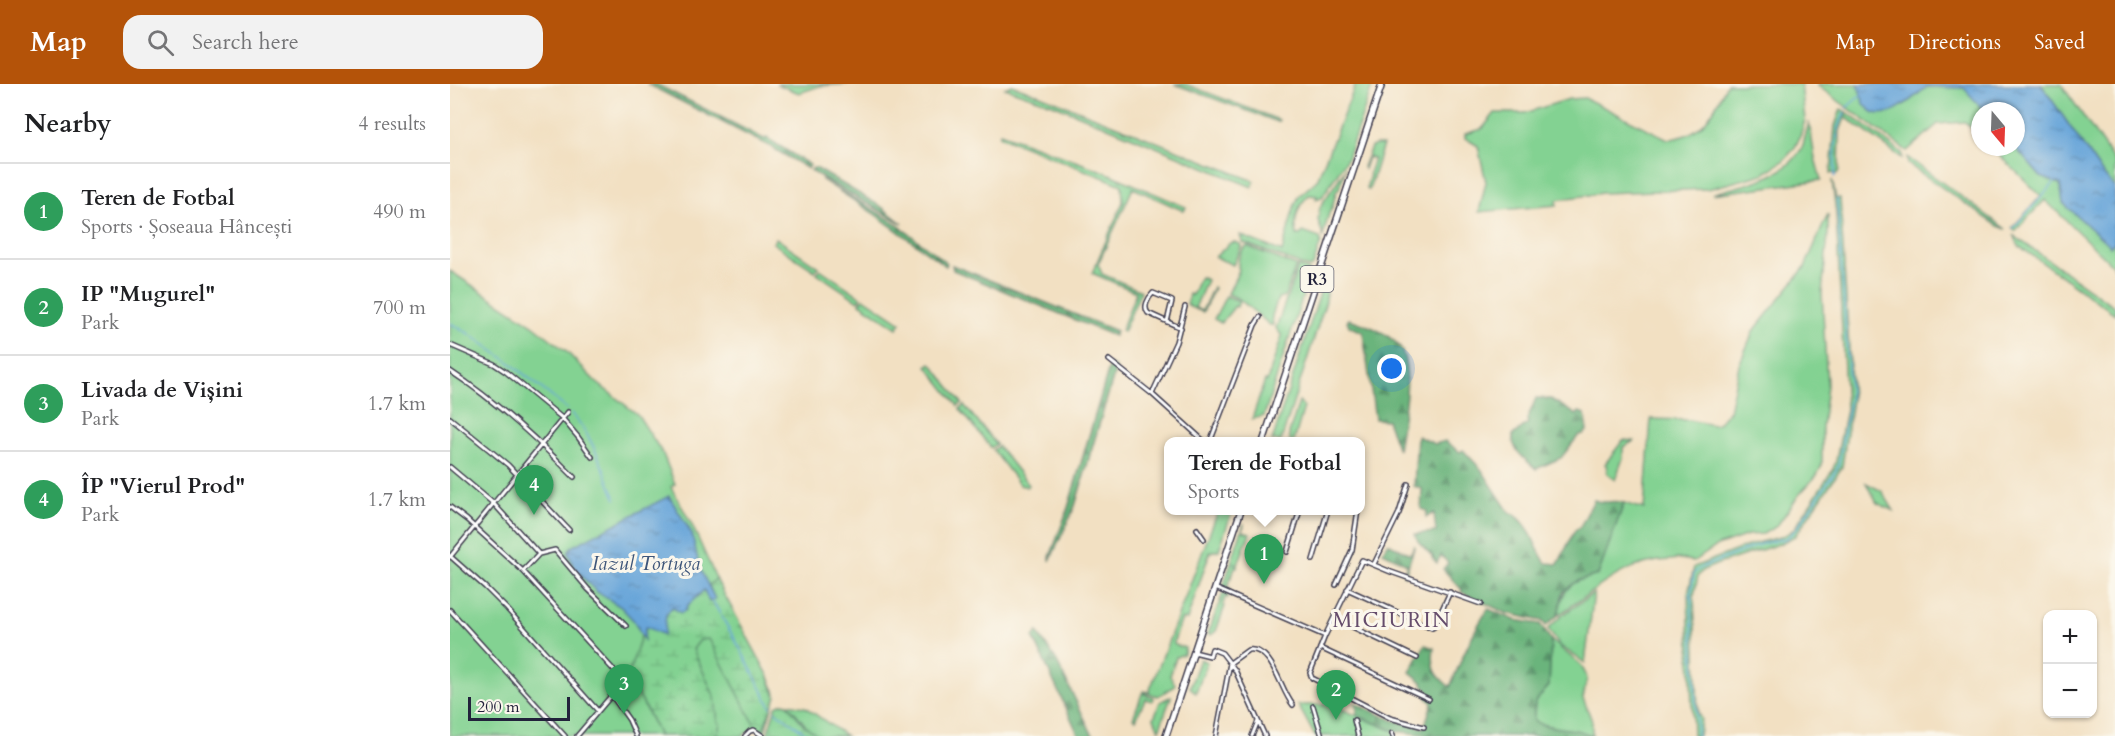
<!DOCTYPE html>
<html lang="en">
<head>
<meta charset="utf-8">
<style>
  :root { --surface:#fff; --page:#f2f2f2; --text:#202124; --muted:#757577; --line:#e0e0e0; --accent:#b45309 }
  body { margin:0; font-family:Cardo,serif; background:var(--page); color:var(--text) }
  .controls { position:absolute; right:18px; bottom:18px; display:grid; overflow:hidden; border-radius:12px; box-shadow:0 2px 4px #0004 }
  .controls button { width:54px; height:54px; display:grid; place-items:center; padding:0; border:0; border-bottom:2px solid var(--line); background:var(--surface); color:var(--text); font:30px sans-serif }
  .compass { position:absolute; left:1521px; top:18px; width:54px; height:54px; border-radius:50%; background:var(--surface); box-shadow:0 2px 4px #0004; rotate:161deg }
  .scale { position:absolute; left:18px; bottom:15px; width:102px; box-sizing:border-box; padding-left:6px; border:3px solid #22223b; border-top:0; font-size:16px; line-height:21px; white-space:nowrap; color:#22223b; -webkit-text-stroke:4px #fbf7ec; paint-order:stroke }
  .you { position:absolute; left:942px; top:285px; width:21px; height:21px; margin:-15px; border:4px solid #fff; border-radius:50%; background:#1a73e8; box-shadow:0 0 0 9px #1a73e833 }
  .badge { display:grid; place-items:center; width:39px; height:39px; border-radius:50%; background:var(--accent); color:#fff; font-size:20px; font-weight:700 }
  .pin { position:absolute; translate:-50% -50px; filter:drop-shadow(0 2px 3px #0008) }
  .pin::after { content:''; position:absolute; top:32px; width:21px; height:18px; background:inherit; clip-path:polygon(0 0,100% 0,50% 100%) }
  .popup { position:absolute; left:714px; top:353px; width:201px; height:78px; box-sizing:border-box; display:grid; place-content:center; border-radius:12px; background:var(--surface); filter:drop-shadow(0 2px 4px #0005); font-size:20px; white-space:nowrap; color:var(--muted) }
  .popup b { font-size:22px; color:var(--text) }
  .popup::after { content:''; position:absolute; left:50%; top:100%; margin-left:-12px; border:12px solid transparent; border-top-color:var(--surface) }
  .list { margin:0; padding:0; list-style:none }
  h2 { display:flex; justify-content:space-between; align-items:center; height:78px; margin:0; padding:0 24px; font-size:26px }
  h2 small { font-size:20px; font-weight:400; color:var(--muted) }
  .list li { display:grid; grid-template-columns:39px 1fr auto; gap:18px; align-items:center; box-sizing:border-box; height:96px; padding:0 24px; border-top:2px solid var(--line) }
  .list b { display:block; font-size:22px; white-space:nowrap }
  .list p { margin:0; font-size:20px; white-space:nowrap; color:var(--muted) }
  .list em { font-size:20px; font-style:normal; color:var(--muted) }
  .icon { flex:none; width:33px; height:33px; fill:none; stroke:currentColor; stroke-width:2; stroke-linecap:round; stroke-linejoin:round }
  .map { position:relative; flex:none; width:1665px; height:652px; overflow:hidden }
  header { display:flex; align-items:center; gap:36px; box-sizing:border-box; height:84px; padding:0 30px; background:var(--accent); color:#fff }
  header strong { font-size:28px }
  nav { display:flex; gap:33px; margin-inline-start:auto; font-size:21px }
  .search { width:420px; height:54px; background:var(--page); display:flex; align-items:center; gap:15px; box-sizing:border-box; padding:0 21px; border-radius:18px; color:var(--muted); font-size:22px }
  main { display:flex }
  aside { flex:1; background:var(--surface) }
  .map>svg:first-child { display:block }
  .green { fill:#83d292; stroke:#527a66; stroke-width:1.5 }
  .forest { fill:url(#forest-firs); stroke:#466b5c; stroke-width:1.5 }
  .wetland { fill:url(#wetland-marsh); stroke:#527a66; stroke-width:1.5 }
  .water { fill:url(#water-ripples); stroke:#45648a; stroke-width:1.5 }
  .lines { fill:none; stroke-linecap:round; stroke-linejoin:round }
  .stream { stroke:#68a5d9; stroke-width:1.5 }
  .minor-casing { stroke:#413e4f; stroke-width:6 }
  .trunk-casing { stroke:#413e4f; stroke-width:8 }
  .minor { stroke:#fff; stroke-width:3 }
  .trunk { stroke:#fff; stroke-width:5 }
  .labels { text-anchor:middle; stroke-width:6; stroke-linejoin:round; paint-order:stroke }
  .shield { fill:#fbf7ec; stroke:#636270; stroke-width:1.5 }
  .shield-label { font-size:16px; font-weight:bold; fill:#22223b }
  .water-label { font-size:20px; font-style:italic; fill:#3e567a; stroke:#fbf7ec }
  .quarter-label { font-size:21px; letter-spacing:1.5px; fill:#664d6c; stroke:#fbf7ec }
</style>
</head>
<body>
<header>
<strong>Map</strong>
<div class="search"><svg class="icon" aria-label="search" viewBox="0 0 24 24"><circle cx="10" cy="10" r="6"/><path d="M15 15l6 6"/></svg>Search here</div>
<nav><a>Map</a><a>Directions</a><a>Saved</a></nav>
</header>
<main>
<aside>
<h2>Nearby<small>4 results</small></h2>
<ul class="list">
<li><span class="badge" style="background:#2e9e5b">1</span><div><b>Teren de Fotbal</b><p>Sports · Șoseaua Hâncești</p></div><em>490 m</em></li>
<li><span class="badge" style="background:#2e9e5b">2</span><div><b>IP &quot;Mugurel&quot;</b><p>Park</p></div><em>700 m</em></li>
<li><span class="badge" style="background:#2e9e5b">3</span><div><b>Livada de Vișini</b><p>Park</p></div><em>1.7 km</em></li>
<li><span class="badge" style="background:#2e9e5b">4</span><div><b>ÎP &quot;Vierul Prod&quot;</b><p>Park</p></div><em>1.7 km</em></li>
</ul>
</aside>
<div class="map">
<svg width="1665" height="652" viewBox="0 0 1665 652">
  <defs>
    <pattern id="forest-firs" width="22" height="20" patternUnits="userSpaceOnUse" patternTransform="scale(1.5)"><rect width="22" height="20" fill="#6ab47c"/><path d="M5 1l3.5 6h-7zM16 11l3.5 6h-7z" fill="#579267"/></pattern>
    <pattern id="wetland-marsh" width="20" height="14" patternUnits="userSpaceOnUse" patternTransform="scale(1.5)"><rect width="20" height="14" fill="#83d292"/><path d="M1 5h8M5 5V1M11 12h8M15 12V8" fill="none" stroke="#71b47f"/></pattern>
    <pattern id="water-ripples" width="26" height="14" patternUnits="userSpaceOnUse" patternTransform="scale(1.5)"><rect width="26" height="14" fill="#68a5d9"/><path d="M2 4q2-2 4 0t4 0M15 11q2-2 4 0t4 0" fill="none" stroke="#5586b1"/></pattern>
  </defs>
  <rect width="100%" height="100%" fill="#fbf7ec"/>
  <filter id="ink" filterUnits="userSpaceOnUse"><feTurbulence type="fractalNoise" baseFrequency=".0167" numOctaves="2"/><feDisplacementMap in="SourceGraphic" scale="12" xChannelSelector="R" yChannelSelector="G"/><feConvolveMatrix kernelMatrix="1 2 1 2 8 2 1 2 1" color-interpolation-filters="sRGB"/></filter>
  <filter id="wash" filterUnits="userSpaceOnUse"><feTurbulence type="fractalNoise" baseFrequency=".008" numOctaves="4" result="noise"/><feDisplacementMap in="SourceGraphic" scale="24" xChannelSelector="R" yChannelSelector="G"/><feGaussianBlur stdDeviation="1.35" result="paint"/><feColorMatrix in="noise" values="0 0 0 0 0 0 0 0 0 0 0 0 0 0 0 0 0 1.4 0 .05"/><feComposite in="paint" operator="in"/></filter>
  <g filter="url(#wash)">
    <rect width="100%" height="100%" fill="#f2e0c2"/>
    <path class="green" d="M326 0H398L370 2 349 9Z
      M724 0H735L829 36 828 38Z
      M906 0H923L897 75 872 113 866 115 867 112 859 111C848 121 843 136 847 151H850L853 148 870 154 871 158 863 182 859 184 792 158 790 151 832 168 844 123 849 112 867 96Z
      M1277 0H1351L1355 36 1350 53 1344 65 1332 78 1313 90 1258 105 1152 109 1107 116V121L1029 128 1036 98 1028 62 1015 54V50L1032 45 1045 29H1075L1119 15 1135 14 1218 55C1253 52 1263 29 1277 0Z
      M1367 0H1408L1409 3 1453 22 1477 3 1515 4 1534 27H1530V52L1515 38 1488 40 1457 67 1368 2Z
      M1591 0H1611L1616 7 1665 78V104L1649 85Z
      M562 1 590 11 804 97 802 103 605 21 555 4Z
      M1397 28 1452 69V74L1394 32Z
      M1359 38 1365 74 1371 96 1262 110C1292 100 1339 95 1353 61 1355 54 1357 45 1359 38Z
      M550 49 655 88 736 123 734 127 683 104 648 180 652 190 691 207 673 248 671 247 686 208 642 189 673 118 672 101 549 52Z
      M926 61H933L919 106 916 105 920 90 919 89 924 75 918 73 914 85 913 83 921 63Z
      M1541 63H1565L1591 93 1610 100 1660 162 1665 158V184L1595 116 1565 147 1562 144 1591 112Z
      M1457 73 1556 145 1548 142 1458 80Z
      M896 84 889 104 886 108 882 124 879 129 873 152 868 136 870 123Z
      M1378 130V151L1372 209 1377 301 1372 343V381L1367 391 1348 412 1327 442 1313 450 1298 451 1267 462 1243 478C1235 474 1228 475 1220 476 1170 478 1147 507 1108 531 1115 500 1118 499 1148 491L1174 419 1194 425 1201 335 1239 336 1263 341 1268 340 1279 327 1289 281 1303 248 1355 183Z
      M1563 151 1665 223V230L1569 162Z
      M326 154 368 183 365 187 323 159Z
      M785 158 790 160 791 163 783 181 765 173 780 159Z
      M797 162 846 182 835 212 828 214 822 232 823 241H820L789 215 778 210 789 186C786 179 790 166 797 162Z
      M848 182 859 187V193L814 332 802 335 815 296 817 297 832 252 826 244Z
      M370 185 411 213 408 217 367 189Z
      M0 187 83 241 117 268 146 298 188 331 213 370 225 400 221 403 242 441 275 514 318 591 326 609 314 650 307 645H301L293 652H264L268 649V639L187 608 209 652H0Z
      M876 191H878L876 217 831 357H822Z
      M750 193 757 196 745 224 752 227 763 203 764 204 753 228 740 223 737 220 739 210 742 211Z
      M776 212 789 217 787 223 785 222 771 239 764 235Z
      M414 214 451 239 447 244 410 219Z
      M481 279 512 319 508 322 477 282Z
      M849 318 854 323 844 357H840L839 349Z
      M514 321 546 360 541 364 510 325Z
      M1173 356 1184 357 1173 363V374L1165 396 1157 390V383L1155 380Z
      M548 362 579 401 577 403 570 401 543 366Z
      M1416 399 1432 407 1444 427 1427 419Z
      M768 427H782L769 466 760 468 737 536 732 535 724 557V560L735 564 734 570 726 573 720 592 725 600 724 603 708 612 694 608V610L703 613 704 615 702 617 695 615 686 635 683 634 693 607 699 608Z
      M794 439 793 447 800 449 788 480 783 479 788 481 787 483H785L777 504 780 505 777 507 773 503Z
      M773 509 778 510V514L775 513 773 521 775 522 766 547 761 551 758 550Z
      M1144 509 1135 579 1109 561 1098 545 1111 532Z
      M1101 556 1131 581 1136 591 1137 595 1133 614 1142 637V651C1123 645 1102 646 1084 637 1083 630 1085 625 1085 618L1099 602Z
      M750 575 757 578 746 609 740 603Z
      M721 612V613L709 646 704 634 710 618Z
      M332 619 355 623 396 652C389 652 380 652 372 652 354 649 348 623 332 619Z
      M848 621H882L944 647 946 652H865Z"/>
    <path class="forest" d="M197 0H206L314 55 317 54 360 81 358 85 321 63Z
      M363 84H366L432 123 453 140 361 87Z
      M371 95 444 138 497 179 496 182 423 129Z
      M502 181 666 247 664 252 503 186Z
      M899 235C917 241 935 247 948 261 966 282 951 341 948 366L937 336 925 335 913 248 899 242 897 237Z
      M660 280 666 284 625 422 600 477V473L617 427Z
      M1086 314 1101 315 1127 331 1129 328 1135 330 1137 347 1134 350 1129 351 1111 374 1086 385C1076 376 1061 366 1063 351L1078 339 1077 336Z
      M967 352 985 360 995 357 1010 368 1013 366 1031 385 1059 428C1081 437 1083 462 1096 479L1108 480 1125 446 1130 443 1144 416C1155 421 1163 415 1174 419L1148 491 1127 497 1113 508 1108 531 1096 542 1092 537 1056 529 1011 508 1012 506 993 485 998 479 991 471 987 479 982 474V472L968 457 965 450 986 448 984 429 976 433 977 427 971 425 972 405 964 402Z
      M938 459 960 470 965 461 955 492 953 491 957 480 933 468Z
      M1038 525 1065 536 1090 540 1101 556 1099 602 1085 618C1085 625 1083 630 1084 637 1102 647 1126 642 1142 652H985L944 647 906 631 907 626 905 619 942 636 974 644 982 619 976 613 978 608 972 598 960 588 975 561 984 564C981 584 985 591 1000 603 1011 576 1022 549 1038 525Z
      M587 548 605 574 643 652H629L583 553Z"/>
    <path class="wetland" d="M1391 25 1397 28 1390 47 1389 87 1387 90 1381 89 1385 42Z
      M1382 96 1386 115 1390 114 1402 315 1392 383 1345 452 1329 460 1268 480 1253 486 1248 492 1244 511 1248 630 1251 635 1249 652H1243L1238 510 1244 483C1264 475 1284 467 1303 460 1320 454 1329 457 1344 445L1383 385 1386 377 1396 325 1386 129Z
      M247 492 264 515 259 501 266 495 318 591 326 612 313 645H307L259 555 250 556 243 565 265 614 268 638 270 639 268 649 264 652H209L192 617 177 595 191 552 194 555 195 544 225 518 236 522Z
      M332 619 337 620 354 641 370 652H337L331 649H324L323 652 317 651 326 622Z"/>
    <path class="water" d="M1408 0H1591L1649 85 1665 104V158L1660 162 1613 119 1610 100 1591 93 1565 63 1566 27H1534L1514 4 1477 3C1462 14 1433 44 1416 22 1411 17 1411 7 1408 0Z
      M219 412 242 450 250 485 265 515 259 518 254 506 237 522 236 526 231 529 222 523 216 531 214 551 197 543 195 544 194 556 184 537 171 523 147 508 137 498 125 484 118 469 121 463Z"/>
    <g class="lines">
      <path class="stream" d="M1396 24 1411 11
        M1385 93C1384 70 1385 48 1395 28
        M1563 144 1605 98
        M0 239 18 249 59 278 117 325
        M121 329C143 352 153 386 166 415
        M262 516 291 566 321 623
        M325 627 360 652
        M1247 652 1241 510 1244 489 1252 483 1311 460 1337 454 1347 444 1388 383 1400 313 1387 115"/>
    </g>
  </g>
  <g filter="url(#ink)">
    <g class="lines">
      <defs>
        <path id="minor" d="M717 238 722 217 703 209C698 214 693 223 698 229L731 244
          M0 261 44 280 56 288 112 334 128 353 142 373
          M659 276 702 310 755 358
          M0 287C46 317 86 354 124 393
          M702 310 726 258 735 223
          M0 334 58 381 119 446
          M760 358 805 241 810 233
          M0 383 44 420 89 470
          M0 423 17 436 73 487 171 594 172 599 127 652
          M747 445 754 455
          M837 468 850 426
          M0 472 35 503 57 525 148 627
          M0 473 118 328
          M863 476 878 426
          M924 480 949 429 958 400
          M73 487 89 470 105 466 138 505 176 542
          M886 501 902 466 908 426
          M765 504 875 552
          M897 505 982 544 984 543 1000 508
          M0 526 115 652
          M884 534 967 574
          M870 564 979 615
          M744 568 760 572 762 565 772 569 785 586 815 652
          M162 612 179 636 186 652
          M863 622 872 652
          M904 636 908 652
          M974 643 940 634 862 594 860 589 875 552 912 476 941 488 1031 520
          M942 649 943 652
          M295 652 300 647 304 646 313 652
          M766 652 780 579 798 566C823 562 830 606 843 621
          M802 652 808 637"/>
        <path id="trunk" d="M813 358 932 0
          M716 652 791 426"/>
      </defs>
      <use href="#minor" class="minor-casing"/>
      <use href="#trunk" class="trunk-casing"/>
      <use href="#minor" class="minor"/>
      <use href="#trunk" class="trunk"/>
    </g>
  </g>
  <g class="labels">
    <rect class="shield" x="850.5" y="182" width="33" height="26" rx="4.5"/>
    <g class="shield-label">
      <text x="867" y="201">R3</text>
    </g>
    <g class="water-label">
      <text x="196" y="486">Iazul Tortuga</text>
    </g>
    <g class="quarter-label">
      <text x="942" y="543">MICIURIN</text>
    </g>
  </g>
</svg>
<div class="controls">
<button>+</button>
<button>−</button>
</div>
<svg class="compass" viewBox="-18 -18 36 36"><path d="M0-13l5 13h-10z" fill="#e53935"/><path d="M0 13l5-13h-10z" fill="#757577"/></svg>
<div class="scale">200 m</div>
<div class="you"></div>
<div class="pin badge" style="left:814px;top:500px;background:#2e9e5b">1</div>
<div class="popup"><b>Teren de Fotbal</b>Sports</div>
<div class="pin badge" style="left:886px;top:636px;background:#2e9e5b">2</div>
<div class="pin badge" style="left:174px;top:630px;background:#2e9e5b">3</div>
<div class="pin badge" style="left:84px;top:431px;background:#2e9e5b">4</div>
</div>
</main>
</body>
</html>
